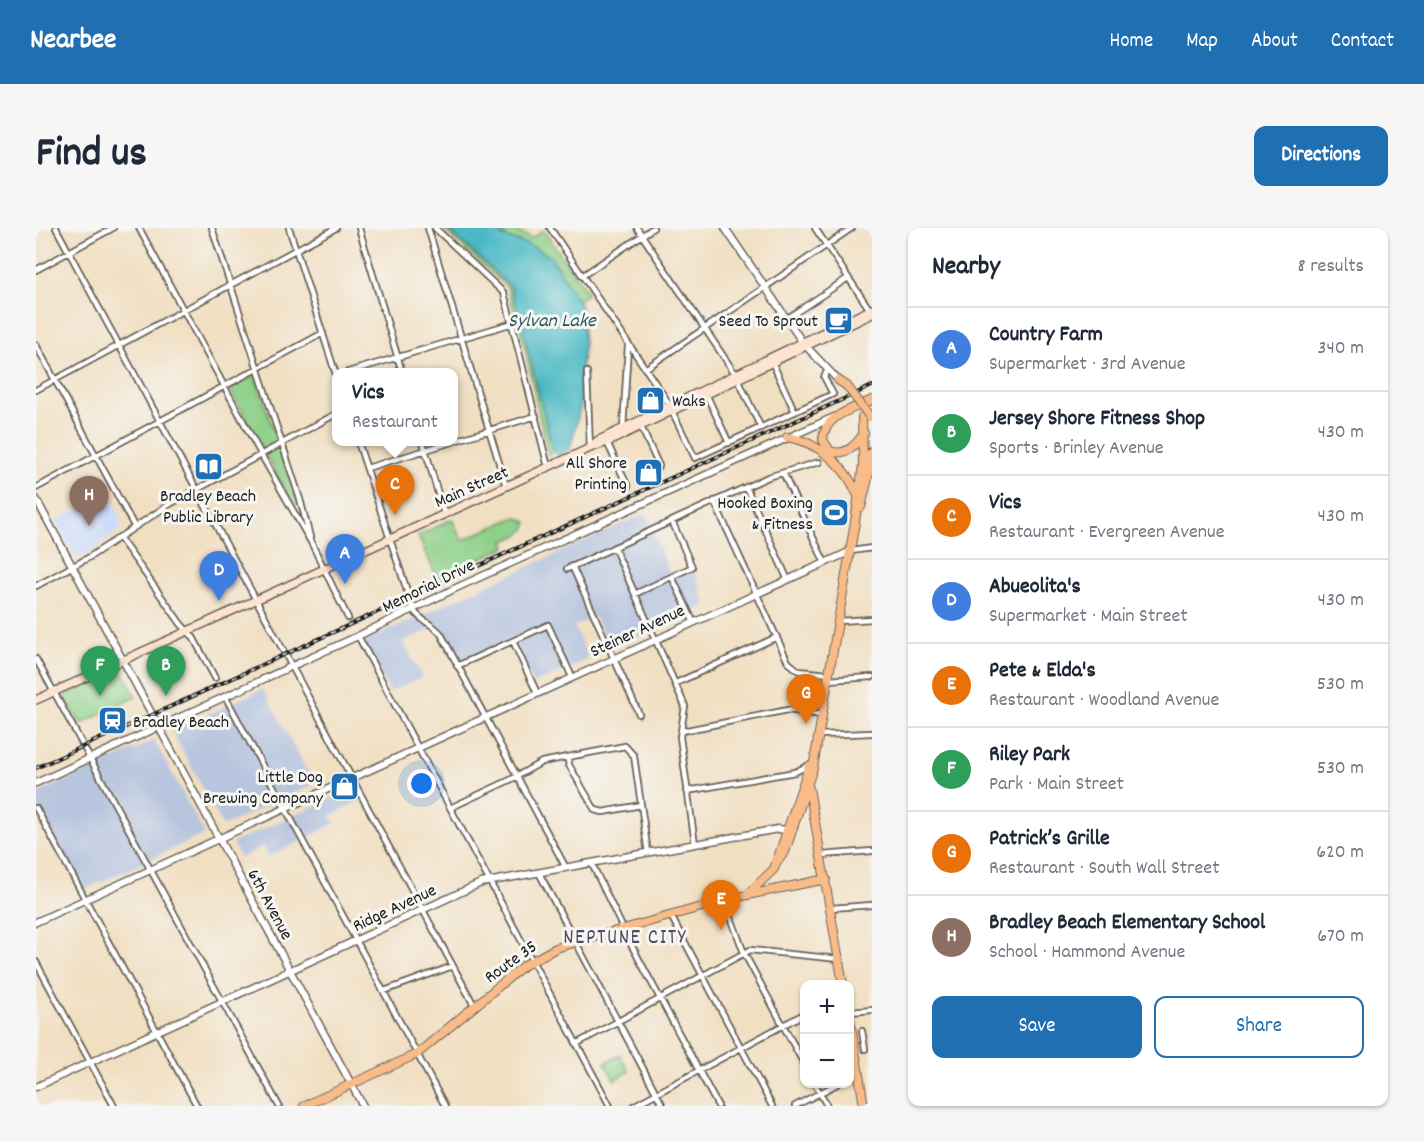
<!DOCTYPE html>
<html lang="en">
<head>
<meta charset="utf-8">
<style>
  :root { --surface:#fff; --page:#f6f6f7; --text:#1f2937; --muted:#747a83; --line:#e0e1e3; --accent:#1f6fb2 }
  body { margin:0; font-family:Dekko,sans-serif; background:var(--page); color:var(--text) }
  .controls { position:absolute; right:18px; bottom:18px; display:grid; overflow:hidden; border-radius:12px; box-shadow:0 2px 4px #0004 }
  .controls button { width:54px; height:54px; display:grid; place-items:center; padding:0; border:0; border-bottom:2px solid var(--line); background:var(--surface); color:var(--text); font:30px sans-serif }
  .you { position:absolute; left:386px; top:556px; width:21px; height:21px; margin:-15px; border:4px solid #fff; border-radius:50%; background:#1a73e8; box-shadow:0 0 0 9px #1a73e833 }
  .badge { display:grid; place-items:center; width:39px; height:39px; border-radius:50%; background:var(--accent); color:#fff; font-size:20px; font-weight:700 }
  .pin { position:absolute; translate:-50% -50px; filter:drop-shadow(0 2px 3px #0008) }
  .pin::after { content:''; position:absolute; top:32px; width:21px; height:18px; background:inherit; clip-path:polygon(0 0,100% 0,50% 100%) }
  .popup { position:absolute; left:296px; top:140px; width:126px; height:78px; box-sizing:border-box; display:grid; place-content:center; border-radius:12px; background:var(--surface); filter:drop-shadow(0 2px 4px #0005); font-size:20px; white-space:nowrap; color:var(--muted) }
  .popup b { font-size:22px; color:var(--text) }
  .popup::after { content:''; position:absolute; left:50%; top:100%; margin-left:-12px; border:12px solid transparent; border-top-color:var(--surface) }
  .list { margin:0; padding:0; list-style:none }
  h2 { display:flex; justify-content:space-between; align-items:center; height:78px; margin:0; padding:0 24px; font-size:26px }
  h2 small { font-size:20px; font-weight:400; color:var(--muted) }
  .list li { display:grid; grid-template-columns:39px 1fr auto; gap:18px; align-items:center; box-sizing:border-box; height:84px; padding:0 24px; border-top:2px solid var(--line) }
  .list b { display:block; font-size:22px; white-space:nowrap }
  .list p { margin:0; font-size:20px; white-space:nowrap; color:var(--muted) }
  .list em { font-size:20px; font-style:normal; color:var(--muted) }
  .actions { display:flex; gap:12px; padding:18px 24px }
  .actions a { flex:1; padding:14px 0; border:2px solid var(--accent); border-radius:12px; text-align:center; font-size:21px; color:var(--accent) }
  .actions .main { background:var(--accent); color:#fff }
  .map { position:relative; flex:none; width:836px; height:878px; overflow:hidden; border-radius:12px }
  header { display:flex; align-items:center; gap:36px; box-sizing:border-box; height:84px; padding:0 30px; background:var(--accent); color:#fff }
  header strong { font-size:28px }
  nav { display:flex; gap:33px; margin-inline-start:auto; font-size:21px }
  .intro { display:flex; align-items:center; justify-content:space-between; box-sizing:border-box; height:144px; padding:0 36px }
  h1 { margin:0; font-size:42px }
  .button { padding:15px 27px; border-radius:12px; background:var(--accent); color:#fff; font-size:21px; font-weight:700 }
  main { display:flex; gap:36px; padding:0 36px }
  aside { flex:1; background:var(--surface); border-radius:12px; box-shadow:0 2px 4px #0004 }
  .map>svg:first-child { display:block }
  .built { fill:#ccdbf9 }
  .industrial { fill:#b8c5de }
  .green { fill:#8dd088; stroke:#547652; stroke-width:1.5 }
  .water { fill:#4bb9c5; stroke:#346a70; stroke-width:1.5 }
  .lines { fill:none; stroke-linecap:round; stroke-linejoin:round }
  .minor-casing { stroke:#676056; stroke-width:8 }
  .tertiary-casing { stroke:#676056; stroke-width:9 }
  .secondary-casing { stroke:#676056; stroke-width:10 }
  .primary-casing { stroke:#676056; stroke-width:10 }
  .trunk-casing { stroke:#676056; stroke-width:10 }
  .minor { stroke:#fff; stroke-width:4.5 }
  .tertiary { stroke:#fff; stroke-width:6 }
  .secondary { stroke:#fde4d0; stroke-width:7 }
  .primary { stroke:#f9bc89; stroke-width:8 }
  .trunk { stroke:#f9bc89; stroke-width:8 }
  .rail-casing { stroke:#1c1c1c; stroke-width:4 }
  .rail { stroke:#f6f6f2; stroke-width:1.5; stroke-dasharray:4.5; stroke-linecap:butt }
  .trunk-bridge-casing { stroke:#676056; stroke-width:10; stroke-linecap:butt }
  .trunk-bridge { stroke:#f9bc89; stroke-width:8 }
  .labels { text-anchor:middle; stroke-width:6; stroke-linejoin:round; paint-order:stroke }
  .poi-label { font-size:18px; fill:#1c1c1c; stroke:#f6f6f2; text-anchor:end }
  .street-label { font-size:18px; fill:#1c1c1c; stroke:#f6f6f2 }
  .water-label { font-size:20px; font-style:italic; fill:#2f5b60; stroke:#f6f6f2 }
  .quarter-label { font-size:21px; letter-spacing:1.5px; fill:#534963; stroke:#f6f6f2 }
</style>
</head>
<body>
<header>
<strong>Nearbee</strong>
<nav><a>Home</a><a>Map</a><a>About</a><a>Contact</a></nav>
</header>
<div class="intro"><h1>Find us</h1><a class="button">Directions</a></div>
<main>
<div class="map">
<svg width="836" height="878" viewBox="0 0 836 878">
  <rect width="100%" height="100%" fill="#f6f6f2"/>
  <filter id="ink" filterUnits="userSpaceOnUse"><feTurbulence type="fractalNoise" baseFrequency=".0167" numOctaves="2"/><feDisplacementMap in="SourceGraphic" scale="12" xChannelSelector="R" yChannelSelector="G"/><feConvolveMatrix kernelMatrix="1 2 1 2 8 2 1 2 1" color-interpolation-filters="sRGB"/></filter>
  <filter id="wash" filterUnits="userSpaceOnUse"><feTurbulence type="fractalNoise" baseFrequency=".008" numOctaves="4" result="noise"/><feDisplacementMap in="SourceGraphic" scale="24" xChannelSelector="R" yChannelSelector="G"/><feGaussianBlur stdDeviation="1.35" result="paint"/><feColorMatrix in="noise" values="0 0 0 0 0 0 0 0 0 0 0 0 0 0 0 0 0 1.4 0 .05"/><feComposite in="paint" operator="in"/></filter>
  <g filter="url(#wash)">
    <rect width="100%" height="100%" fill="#f1dfc2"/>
    <path class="built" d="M72 265 83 285 85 301 53 325 40 330 19 293Z"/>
    <path class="industrial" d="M610 285 635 349 657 340 670 377 574 421 559 389 538 398 553 431 497 456 477 410 422 434 399 399 367 414 386 449 354 464 327 414Z
      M227 461 278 556 187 598 136 503Z
      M118 512 169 606 46 663 0 577V566Z
      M322 558 328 570 295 588 299 595 233 629 227 618 204 630 196 615Z"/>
    <path class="green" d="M406 0H411L474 58 486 97 517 223 512 228 490 125 471 59Z
      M461 0H472L496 10 507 2 552 65 543 72C540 68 536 66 533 62 526 51 525 39 514 29 499 16 471 16 461 0Z
      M219 147 262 275 261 277H257L194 161Z
      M480 289 491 294C491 306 478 309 468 313L470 319 401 350 382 308 416 291 426 312Z
      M85 440 100 469 45 496 28 468Z
      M584 827 593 844 578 852 569 835Z"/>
    <path class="water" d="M411 0H461L466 8 496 18 515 29 545 78 548 116 545 144V177L534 221 522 227 517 223 486 97 474 58Z"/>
  </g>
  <g filter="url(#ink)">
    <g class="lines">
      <defs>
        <path id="minor" d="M20 0 439 779
          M103 0 227 230 276 316 312 390
          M176 0 264 271 274 309
          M253 0 300 147
          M323 0 366 144
          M392 0 470 258
          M399 0 468 65 512 239
          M514 0 630 171 659 230 797 166 788 149 791 143
          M601 0 700 147 725 200
          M779 0 834 82
          M0 42 77 0
          M546 48 617 0
          M750 91 812 50
          M0 117 98 298
          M737 136 759 184
          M609 141 816 0
          M312 144 477 95
          M551 144 554 220
          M0 162 300 0
          M671 168 693 215
          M605 199 623 238
          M587 201 592 117
          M570 212 592 259
          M418 213 500 188
          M322 214 377 381C384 394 396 394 405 406L530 640
          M387 214 408 286
          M331 240 416 214
          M747 245 788 333
          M710 259 751 350
          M0 260 287 105
          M678 273 752 434 763 443 793 446
          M83 309 145 396 157 409 179 450
          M578 319 649 478 644 509 659 616
          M815 323 836 320
          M536 338 603 486
          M531 341 732 249 783 234
          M636 349 657 393
          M0 358 52 330 134 276 300 186
          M599 366 656 339 636 293
          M802 393 836 391
          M322 408 574 878
          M477 413 501 465
          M0 431 243 878
          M421 438 512 397 536 449
          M792 452 836 449
          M640 455 741 409
          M189 468 409 878
          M646 503 752 482 785 487
          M784 507 836 505
          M531 529 533 537 559 582 567 584 605 577
          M651 563 759 544 771 538
          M0 580 161 878
          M414 580 474 552 506 534 589 518 598 528 612 625
          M786 627 836 623
          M556 636 591 709 682 878
          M503 645 627 878
          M689 673 708 725 768 836
          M795 680 836 677
          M635 688 736 878
          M0 734 78 878
          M348 763 417 738
          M814 784 836 782
          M826 803 829 821
          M540 816 714 722 803 731
          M814 849 822 844
          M779 856 791 878
          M597 878 768 786
          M759 878 801 856"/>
        <path id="tertiary" d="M689 0 767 115 802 152
          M0 271 327 878
          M0 555 322 408 420 360 798 189
          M0 694 815 323
          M0 859 445 655 742 601 751 602"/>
        <path id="secondary" d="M554 220 561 213 836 81
          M0 472 554 220 572 214 836 86"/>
        <path id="primary" d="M773 560 807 756
          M742 632 749 624 777 540 819 294
          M711 667 738 641 773 538
          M814 792 828 878
          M268 878 381 826 487 738 520 720 697 670 790 651"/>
        <path id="trunk" d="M802 152 811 158
          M826 189 827 235
          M828 205C820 217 809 229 794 223L787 212C788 187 817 181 836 172
          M751 209C783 214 810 238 822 268
          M825 279 836 234
          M819 294 827 237 836 223"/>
      </defs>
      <use href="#minor" class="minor-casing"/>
      <use href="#tertiary" class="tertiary-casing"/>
      <use href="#secondary" class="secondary-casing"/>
      <use href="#primary" class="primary-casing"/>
      <use href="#trunk" class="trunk-casing"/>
      <use href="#minor" class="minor"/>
      <use href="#tertiary" class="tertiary"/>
      <use href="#secondary" class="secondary"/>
      <use href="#primary" class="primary"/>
      <use href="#trunk" class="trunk"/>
      <defs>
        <path id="rail" d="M0 540 836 158"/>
      </defs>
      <use href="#rail" class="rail-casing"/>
      <use href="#rail" class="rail"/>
      <defs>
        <path id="trunk-bridge" d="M811 158 834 189"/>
      </defs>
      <use href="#trunk-bridge" class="trunk-bridge-casing"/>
      <use href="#trunk-bridge" class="trunk-bridge"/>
    </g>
  </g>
  <defs>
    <symbol id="cafe-square" viewBox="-11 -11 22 22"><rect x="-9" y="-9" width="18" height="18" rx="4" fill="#1f6fb2" stroke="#f6f6f2"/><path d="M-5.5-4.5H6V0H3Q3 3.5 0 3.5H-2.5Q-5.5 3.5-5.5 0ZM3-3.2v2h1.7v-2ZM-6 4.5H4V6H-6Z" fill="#fff"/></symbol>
    <symbol id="shop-square" viewBox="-11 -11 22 22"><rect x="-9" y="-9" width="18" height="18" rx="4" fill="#1f6fb2" stroke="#f6f6f2"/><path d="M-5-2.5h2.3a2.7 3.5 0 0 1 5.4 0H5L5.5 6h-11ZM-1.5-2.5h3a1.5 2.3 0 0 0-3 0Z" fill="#fff"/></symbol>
    <symbol id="library-square" viewBox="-11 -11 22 22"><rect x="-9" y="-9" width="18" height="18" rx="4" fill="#1f6fb2" stroke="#f6f6f2"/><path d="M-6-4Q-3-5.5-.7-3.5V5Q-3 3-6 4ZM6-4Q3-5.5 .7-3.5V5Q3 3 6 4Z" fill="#fff"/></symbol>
    <symbol id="stadium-square" viewBox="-11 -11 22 22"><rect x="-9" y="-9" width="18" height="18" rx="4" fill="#1f6fb2" stroke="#f6f6f2"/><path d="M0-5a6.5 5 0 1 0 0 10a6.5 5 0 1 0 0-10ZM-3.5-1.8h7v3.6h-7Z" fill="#fff"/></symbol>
    <symbol id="station-square" viewBox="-11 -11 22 22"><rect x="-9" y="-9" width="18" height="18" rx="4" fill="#1f6fb2" stroke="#f6f6f2"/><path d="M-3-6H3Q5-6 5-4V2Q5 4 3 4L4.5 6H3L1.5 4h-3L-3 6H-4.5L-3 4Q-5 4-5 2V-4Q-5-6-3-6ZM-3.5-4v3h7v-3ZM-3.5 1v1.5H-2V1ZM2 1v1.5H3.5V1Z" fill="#fff"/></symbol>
  </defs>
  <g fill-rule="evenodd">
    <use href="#cafe-square" x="786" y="76" width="33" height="33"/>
    <use href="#shop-square" x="598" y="156" width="33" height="33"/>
    <use href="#library-square" x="156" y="222" width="33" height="33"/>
    <use href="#shop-square" x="596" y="228" width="33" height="33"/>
    <use href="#stadium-square" x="782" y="268" width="33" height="33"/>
    <use href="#station-square" x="60" y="476" width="33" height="33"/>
    <use href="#shop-square" x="292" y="542" width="33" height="33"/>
  </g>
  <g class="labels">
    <g class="poi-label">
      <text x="782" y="98">Seed To Sprout</text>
      <text x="636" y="178" text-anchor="start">Waks</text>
      <text x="591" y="240">All Shore<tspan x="591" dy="21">Printing</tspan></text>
      <text x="172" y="273" text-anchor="middle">Bradley Beach<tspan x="172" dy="21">Public Library</tspan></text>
      <text x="777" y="280">Hooked Boxing<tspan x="777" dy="21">&amp; Fitness</tspan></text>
      <text x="97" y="499" text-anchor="start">Bradley Beach</text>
      <text x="287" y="554">Little Dog<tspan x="287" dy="21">Brewing Company</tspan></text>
    </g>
    <g class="street-label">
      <text transform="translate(435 258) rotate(-24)" y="6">Main Street</text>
      <text transform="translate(392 357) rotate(-26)" y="6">Memorial Drive</text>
      <text transform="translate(601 402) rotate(-25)" y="6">Steiner Avenue</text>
      <text transform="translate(235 676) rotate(62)" y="6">6th Avenue</text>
      <text transform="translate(358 679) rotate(-25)" y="6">Ridge Avenue</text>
      <text transform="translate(474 733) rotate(-36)" y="6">Route 35</text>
    </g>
    <g class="water-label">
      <text x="516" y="98">Sylvan Lake</text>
    </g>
    <g class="quarter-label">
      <text x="589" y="715">NEPTUNE CITY</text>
    </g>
  </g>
</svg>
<div class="controls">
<button>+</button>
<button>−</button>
</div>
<div class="you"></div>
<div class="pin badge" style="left:309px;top:356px;background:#3f7fe0">A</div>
<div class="pin badge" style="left:130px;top:468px;background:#2e9e5b">B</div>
<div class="pin badge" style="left:359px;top:287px;background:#e8710a">C</div>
<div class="popup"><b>Vics</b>Restaurant</div>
<div class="pin badge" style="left:183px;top:373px;background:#3f7fe0">D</div>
<div class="pin badge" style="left:685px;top:702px;background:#e8710a">E</div>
<div class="pin badge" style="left:64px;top:468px;background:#2e9e5b">F</div>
<div class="pin badge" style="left:770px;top:496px;background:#e8710a">G</div>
<div class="pin badge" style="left:53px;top:298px;background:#8d6e63">H</div>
</div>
<aside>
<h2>Nearby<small>8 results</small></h2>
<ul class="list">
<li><span class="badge" style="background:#3f7fe0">A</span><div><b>Country Farm</b><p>Supermarket · 3rd Avenue</p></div><em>340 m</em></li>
<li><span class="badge" style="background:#2e9e5b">B</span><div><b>Jersey Shore Fitness Shop</b><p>Sports · Brinley Avenue</p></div><em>430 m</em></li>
<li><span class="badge" style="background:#e8710a">C</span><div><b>Vics</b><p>Restaurant · Evergreen Avenue</p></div><em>430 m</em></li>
<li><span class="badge" style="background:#3f7fe0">D</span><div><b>Abueolita's</b><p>Supermarket · Main Street</p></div><em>430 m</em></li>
<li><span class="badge" style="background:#e8710a">E</span><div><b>Pete &amp; Elda's</b><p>Restaurant · Woodland Avenue</p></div><em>530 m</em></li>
<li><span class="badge" style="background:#2e9e5b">F</span><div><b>Riley Park</b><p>Park · Main Street</p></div><em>530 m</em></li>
<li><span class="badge" style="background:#e8710a">G</span><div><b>Patrick’s Grille</b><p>Restaurant · South Wall Street</p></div><em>620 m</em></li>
<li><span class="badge" style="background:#8d6e63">H</span><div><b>Bradley Beach Elementary School</b><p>School · Hammond Avenue</p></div><em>670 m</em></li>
</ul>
<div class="actions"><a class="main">Save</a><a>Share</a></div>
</aside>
</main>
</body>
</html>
